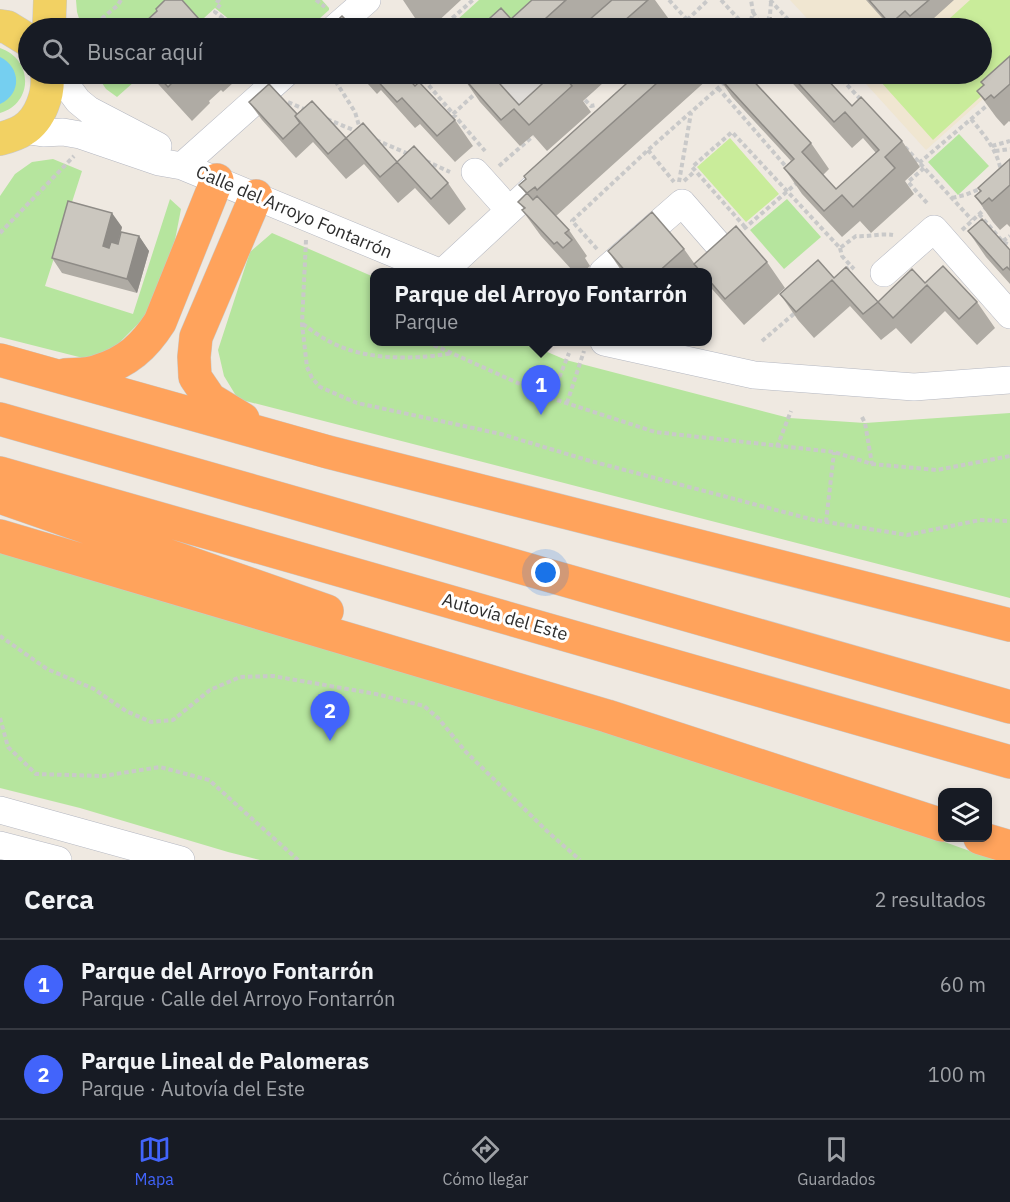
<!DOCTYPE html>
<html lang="es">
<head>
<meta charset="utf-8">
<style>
  :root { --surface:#171b24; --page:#20242c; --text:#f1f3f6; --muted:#9ea1a6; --line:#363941; --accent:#4264fb }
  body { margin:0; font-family:"IBM Plex Sans",sans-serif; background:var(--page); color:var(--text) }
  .controls { position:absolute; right:18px; bottom:18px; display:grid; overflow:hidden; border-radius:12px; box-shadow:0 3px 9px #0003 }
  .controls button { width:54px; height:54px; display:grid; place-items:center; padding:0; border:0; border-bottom:2px solid var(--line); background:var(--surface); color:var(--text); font:30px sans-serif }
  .you { position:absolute; left:546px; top:573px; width:21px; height:21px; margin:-15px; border:4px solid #fff; border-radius:50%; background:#1a73e8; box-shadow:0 0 0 9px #1a73e833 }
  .badge { display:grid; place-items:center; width:39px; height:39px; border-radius:50%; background:var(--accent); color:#fff; font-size:20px; font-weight:700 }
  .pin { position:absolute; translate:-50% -50px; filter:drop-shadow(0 2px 3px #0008) }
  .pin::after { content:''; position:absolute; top:32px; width:21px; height:18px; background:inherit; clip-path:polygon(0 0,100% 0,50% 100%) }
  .popup { position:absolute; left:370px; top:268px; width:342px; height:78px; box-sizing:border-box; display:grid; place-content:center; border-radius:12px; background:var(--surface); filter:drop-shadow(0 2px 4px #0005); font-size:20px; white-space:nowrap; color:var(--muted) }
  .popup b { font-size:22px; color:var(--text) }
  .popup::after { content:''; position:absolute; left:50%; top:100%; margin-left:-12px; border:12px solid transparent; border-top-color:var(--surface) }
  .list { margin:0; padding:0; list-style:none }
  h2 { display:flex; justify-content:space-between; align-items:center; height:78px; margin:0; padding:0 24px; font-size:26px }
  h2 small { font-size:20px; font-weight:400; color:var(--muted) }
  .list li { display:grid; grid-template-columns:39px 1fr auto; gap:18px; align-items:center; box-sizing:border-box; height:90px; padding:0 24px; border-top:2px solid var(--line) }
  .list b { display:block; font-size:22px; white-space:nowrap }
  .list p { margin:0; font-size:20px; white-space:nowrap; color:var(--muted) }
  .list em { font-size:20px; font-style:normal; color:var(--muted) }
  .icon { flex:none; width:33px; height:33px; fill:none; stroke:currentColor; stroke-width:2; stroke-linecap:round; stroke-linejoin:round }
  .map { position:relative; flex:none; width:1010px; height:860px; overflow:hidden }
  .search { position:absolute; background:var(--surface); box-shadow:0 3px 9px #0003; left:18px; right:18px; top:18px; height:66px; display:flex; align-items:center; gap:15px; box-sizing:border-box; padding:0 21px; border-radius:33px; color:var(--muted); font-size:22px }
  .sheet { height:258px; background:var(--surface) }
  nav { display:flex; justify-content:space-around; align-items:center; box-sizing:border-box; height:84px; border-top:2px solid var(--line); background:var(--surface); font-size:16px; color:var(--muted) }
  nav a { display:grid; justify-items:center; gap:3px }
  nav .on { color:var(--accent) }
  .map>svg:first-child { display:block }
  .education { fill:#f0e6d1 }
  .green { fill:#b6e59e }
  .pitch { fill:#c9ec9a }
  .plaza { fill:#dfdcd8 }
  .water { fill:#75cff0 }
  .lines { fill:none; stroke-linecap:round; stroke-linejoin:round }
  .minor-casing { stroke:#b4b7c1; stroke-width:28 }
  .major-casing { stroke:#c9c9c9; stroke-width:34 }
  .highway-casing { stroke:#c9c9c9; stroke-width:34 }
  .path { stroke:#c9c9c9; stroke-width:4; stroke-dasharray:4.5 3; stroke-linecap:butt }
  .minor { stroke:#fff; stroke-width:27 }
  .major { stroke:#f2d163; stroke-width:33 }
  .highway { stroke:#ffa35c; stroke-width:33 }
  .wall { fill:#afaba4 }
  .shaded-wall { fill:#8e8b86 }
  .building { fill:#cbc7bf; stroke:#8e8b86; stroke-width:1.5 }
  .labels { text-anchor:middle; stroke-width:6; stroke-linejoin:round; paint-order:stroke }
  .street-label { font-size:18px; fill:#2e2e2e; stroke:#fff }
</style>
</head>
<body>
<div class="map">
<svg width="1010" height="860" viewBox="0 0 1010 860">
  <rect width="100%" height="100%" fill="#efe9e1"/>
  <path class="education" d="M790 0H1010V75L926 150 857 74H982V28H816Z"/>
  <path class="green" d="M76 0H322L329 8V10L309 28H306L299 21 291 28H240L215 8 193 28H82L77 12Z
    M479 0H531L535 5 509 28H465L457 20Z
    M0 48C33 59 34 103 0 113Z
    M96 74H143L117 97 106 89Z
    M959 134 989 166 958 195 928 162Z
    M53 159 82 171 45 286 133 314 170 199 181 209 175 240 151 306 145 317 114 348 87 359 0 337V196L15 174 32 162Z
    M787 199 821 237 784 269 750 230Z
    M272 233 374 277V342H524L566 360 789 418 865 423 1010 413V598L238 399 224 376 218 350 250 252Z
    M0 549 527 693 995 860H260L228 852 80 808 0 788Z"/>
  <path class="pitch" d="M970 0H1010V70L933 140 880 81 889 74H982V28H939Z
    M730 138 779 194 746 222 697 167Z"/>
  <path class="plaza" d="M512 74H556L537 130 497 87Z"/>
  <path class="water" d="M0 57C21 67 22 94 0 104Z"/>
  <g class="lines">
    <defs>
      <path id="minor" d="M335 28 367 0
        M58 74 78 101 89 110 158 146
        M23 130 43 133 63 132 80 135 159 162 182 166 439 272
        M182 166 285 74
        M475 172 509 210
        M443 272 554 169
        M603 272 682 203 716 242
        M884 273 934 229 1010 315
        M604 342 754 375 914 387 1010 380
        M0 810 181 860
        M0 845 58 860"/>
      <path id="major" d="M0 26 7 27 28 40
        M49 28 50 0
        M0 139C7 137 17 134 23 130 41 119 49 93 47 74"/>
      <path id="highway" d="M0 360 328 452 1010 625
        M65 375C75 374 88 375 98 371 127 362 144 347 160 322L217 180
        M0 419 1010 707
        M243 419 210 399 195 377 194 357 196 337 256 196
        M0 473 1010 762
        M0 497 327 611
        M0 536 607 716 942 825
        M980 838 1010 847"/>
    </defs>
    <use href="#minor" class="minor-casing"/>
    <use href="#major" class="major-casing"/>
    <use href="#highway" class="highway-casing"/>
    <path class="path" d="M216 0 221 3 215 12 235 28
      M316 0 325 7
      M669 0 695 28
      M721 0 747 28
      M770 0 796 28
      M753 12 759 22 760 28
      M687 20 708 0
      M759 22 796 28
      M90 28 117 6 121 0
      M441 28 473 0
      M749 28 753 12 751 0
      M765 28 770 15 771 2
      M333 74 336 82 355 112 360 129
      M419 74 485 151
      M456 74 466 77
      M837 74 863 102
      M718 88 788 169
      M585 100 591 106 596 105
      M288 102 306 110
      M453 114 477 92
      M327 119 358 132
      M971 119C985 136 998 151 1001 172
      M376 140 411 155
      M992 146 1010 141
      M905 147 972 220
      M648 150 674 182
      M995 151 1010 149
      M426 161 450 172
      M919 163 990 103
      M499 166 533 136
      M924 168 908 182 927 203
      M684 181 695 171
      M679 182 691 113
      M952 198 965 195 982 188
      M979 214 1003 242 1010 245
      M745 227 692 167 732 132 840 248 856 236C869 237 880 233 893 235
      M962 230 987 207
      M0 233 74 156
      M738 234 798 182
      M306 240 302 324 307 367 312 378 320 387 357 403 501 434 587 460 814 520 907 535 980 520 1010 521
      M1003 241 1010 236
      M840 248 842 256 851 266
      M597 249 572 221 648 150 725 82
      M845 270 851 266 854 269
      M303 324C316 334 331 344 347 349 377 360 421 359 452 353
      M762 341 796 312
      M427 342 551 398 655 432 834 452 872 464 937 470 1010 456
      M551 398 569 353
      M567 403 584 351
      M862 417 865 423 872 464
      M777 447 791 411
      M826 522 834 452
      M0 636 47 669 94 689 126 711 151 722 173 720 210 690 240 677 273 676 376 694 424 706 438 718 466 752 549 833 580 860
      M0 718 8 747 36 774 103 776 160 767 209 780 298 860"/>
    <use href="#minor" class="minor"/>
    <use href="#major" class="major"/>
    <use href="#highway" class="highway"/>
  </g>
  <path class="wall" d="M403 0H461L434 25 431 22 425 28 415 18Z
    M532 0H655L671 22 663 28H479L511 19Z
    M866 0H954L923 28H919L915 25 911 28H891Z
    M1010 56V122L1009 121 1004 126 996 117 977 91 984 86 981 82Z
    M149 74H243L223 92 221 90 209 101 210 103 192 121Z
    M359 74H404L415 86 455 120 473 146 455 162 420 124 415 128 381 90 377 94Z
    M465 74H512L500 84 519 105 553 74H613L583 101 591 112 547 151 533 135 520 146 480 102 462 76Z
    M637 74H710L706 77 708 79 556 216 569 230 587 256 585 258 590 266 582 273H579L575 268 572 270 541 236 522 210 524 209 518 202 526 194 519 185 526 179 524 176Z
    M716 74 811 143 829 169 823 175 836 189 876 153 863 138 852 148 784 74H822L852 106 902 141 920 167 905 181 914 194 871 233 860 221 842 237 802 194 784 168 791 161 732 97Z
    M249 102 297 114 397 162 448 183 466 209 449 225 415 188 398 203 364 164 346 179 313 142 296 158 262 120Z
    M1010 159V227L1007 224 1000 230 993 222 975 196 980 191 978 188Z
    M122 227 118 244 139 236 149 251 137 293 62 273 52 258Z
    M968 231 1010 250V284L986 257Z
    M684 249 694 263 767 262 785 288 744 325 712 289 708 283V273H623L608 251Z
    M834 278 878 302 925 283 977 302 995 328 977 345 945 311 911 344 896 328 881 340 850 306 814 338 798 320 780 294Z"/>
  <path class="shaded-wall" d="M112 213 122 227 113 260 103 246Z
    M139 236 149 251 137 293 127 279Z"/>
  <path class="building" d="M165 0H182L207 28H133L143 21 145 22 157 11 156 9Z
    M532 0H566L535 28H520L518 26 515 28H479L501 8 511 19Z
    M612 0H648L616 28H580Z
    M869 0H929L910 16 905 11 890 24Z
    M342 16 354 28H329Z
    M771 18 781 28H760Z
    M1010 56V84L994 98 991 95 985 100 977 91 984 85 981 82Z
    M156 74H181L168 87Z
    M371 74H404L415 86 419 82 455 120 437 136 402 98 397 102Z
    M465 74H491L519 105 553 74H567L564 76 572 86 529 125 514 109 501 120 462 76Z
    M637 74H667L537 190 535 187 527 193 519 185 526 179 524 176Z
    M716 74H747L811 143 802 152 836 189 879 150 845 112 834 122 790 74H822L852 106 861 97 902 141 885 157 895 168 853 207 842 195 824 211 784 168 794 159Z
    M269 84 297 114 295 116 300 123 283 139 249 102Z
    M312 101 346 138 328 154 295 116Z
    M363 123 397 162 414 146 448 183 431 199 397 162 380 177 346 138Z
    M1010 159V185L992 201 989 198 982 204 975 196 981 191 978 188Z
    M527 193 533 200 537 196 569 230 565 233 572 240 563 248 557 242 554 244 522 210 525 208 518 202Z
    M68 201 112 213 103 246 109 248 111 242 118 244 121 232 139 236 127 279 52 258Z
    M652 212 684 249 657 273H627L608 251Z
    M982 219 1010 250V270L1007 267 1003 270 968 231Z
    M736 226 767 262 725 299 708 279V273H702L694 264Z
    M818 260 834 278 846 267 878 302 912 269 925 283 943 266 977 302 959 319 927 285 893 318 878 302 863 314 832 280 796 312 780 294Z"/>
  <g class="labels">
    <g class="street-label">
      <text transform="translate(294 212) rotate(23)" y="6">Calle del Arroyo Fontarrón</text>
      <text transform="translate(505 617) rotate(16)" y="6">Autovía del Este</text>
    </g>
  </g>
</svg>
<div class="controls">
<button><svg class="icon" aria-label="layers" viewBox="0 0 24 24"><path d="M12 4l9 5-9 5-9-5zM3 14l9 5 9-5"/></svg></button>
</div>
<div class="you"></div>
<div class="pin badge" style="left:541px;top:415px">1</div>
<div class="popup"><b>Parque del Arroyo Fontarrón</b>Parque</div>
<div class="pin badge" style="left:330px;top:741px">2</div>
<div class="search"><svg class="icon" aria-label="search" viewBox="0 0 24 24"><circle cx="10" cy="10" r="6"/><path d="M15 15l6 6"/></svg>Buscar aquí</div>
</div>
<section class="sheet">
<h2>Cerca<small>2 resultados</small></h2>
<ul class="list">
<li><span class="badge">1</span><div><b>Parque del Arroyo Fontarrón</b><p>Parque · Calle del Arroyo Fontarrón</p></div><em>60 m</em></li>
<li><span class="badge">2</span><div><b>Parque Lineal de Palomeras</b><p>Parque · Autovía del Este</p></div><em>100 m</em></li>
</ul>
</section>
<nav>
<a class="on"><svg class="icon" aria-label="map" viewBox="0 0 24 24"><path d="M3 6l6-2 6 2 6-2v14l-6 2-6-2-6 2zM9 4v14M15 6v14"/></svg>Mapa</a>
<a><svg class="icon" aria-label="directions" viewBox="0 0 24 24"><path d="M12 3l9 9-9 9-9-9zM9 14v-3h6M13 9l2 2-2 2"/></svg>Cómo llegar</a>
<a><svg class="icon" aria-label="saved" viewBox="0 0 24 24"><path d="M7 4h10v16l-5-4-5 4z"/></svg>Guardados</a>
</nav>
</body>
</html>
